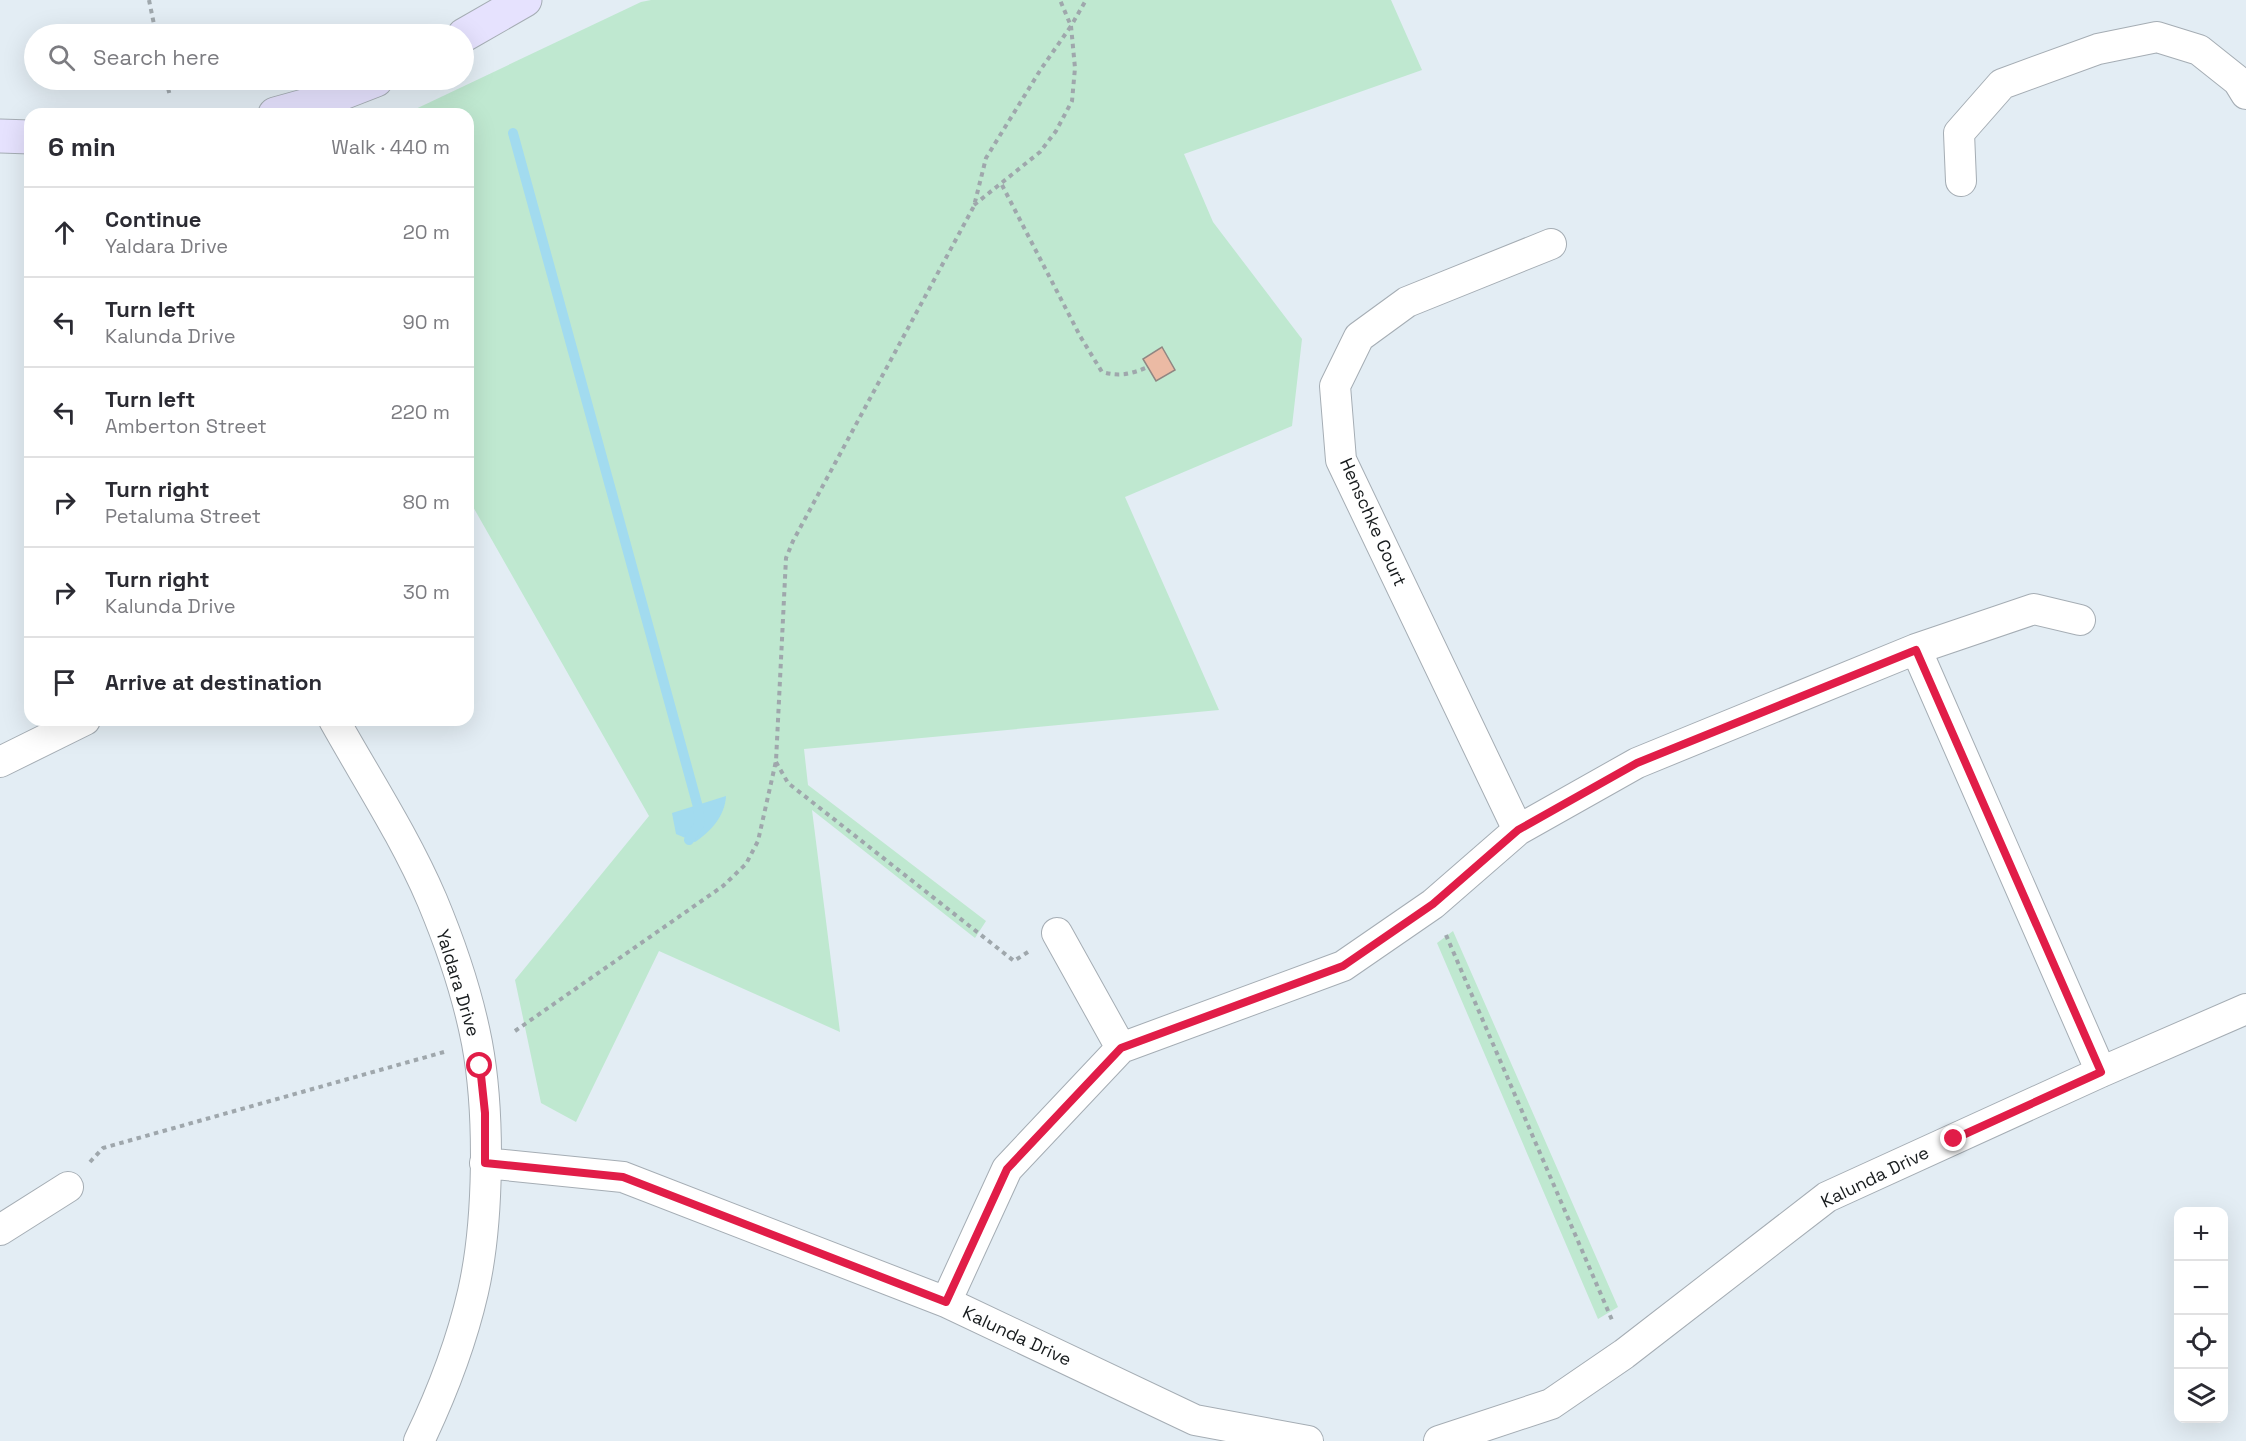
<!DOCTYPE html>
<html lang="en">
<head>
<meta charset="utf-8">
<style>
  :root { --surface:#fff; --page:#f2f2f3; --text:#2b2b33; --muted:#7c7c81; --line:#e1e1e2 }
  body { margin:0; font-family:"Space Grotesk",sans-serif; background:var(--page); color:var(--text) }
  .controls { position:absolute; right:18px; bottom:18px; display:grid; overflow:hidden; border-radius:12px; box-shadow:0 6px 24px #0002 }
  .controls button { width:54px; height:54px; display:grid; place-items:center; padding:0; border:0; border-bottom:2px solid var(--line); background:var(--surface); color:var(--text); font:30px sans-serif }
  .stop { position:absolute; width:18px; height:18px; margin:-14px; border:4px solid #e11d48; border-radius:50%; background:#fff }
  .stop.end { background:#e11d48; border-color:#fff; box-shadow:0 2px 6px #0008 }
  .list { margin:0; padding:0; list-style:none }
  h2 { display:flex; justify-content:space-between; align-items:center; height:78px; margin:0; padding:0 24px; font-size:26px }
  h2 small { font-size:20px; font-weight:400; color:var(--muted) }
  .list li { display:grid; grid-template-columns:39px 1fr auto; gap:18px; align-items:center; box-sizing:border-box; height:90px; padding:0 24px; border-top:2px solid var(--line) }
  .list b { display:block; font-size:22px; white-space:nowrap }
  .list p { margin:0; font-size:20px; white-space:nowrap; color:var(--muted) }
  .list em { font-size:20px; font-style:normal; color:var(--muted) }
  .icon { flex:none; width:33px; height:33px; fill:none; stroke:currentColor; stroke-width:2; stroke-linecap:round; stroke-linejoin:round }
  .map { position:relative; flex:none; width:2246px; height:1441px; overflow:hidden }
  .search { position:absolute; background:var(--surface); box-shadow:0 6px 24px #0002; left:24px; top:24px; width:450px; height:66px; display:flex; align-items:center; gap:15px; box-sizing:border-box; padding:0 21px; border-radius:33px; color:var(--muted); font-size:22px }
  .panel { position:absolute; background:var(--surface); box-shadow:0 6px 24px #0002; left:24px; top:108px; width:450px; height:618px; border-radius:18px }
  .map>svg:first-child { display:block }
  .green { fill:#bfe8d0 }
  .water { fill:#a2dbef }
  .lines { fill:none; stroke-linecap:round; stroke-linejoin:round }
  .stream { stroke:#a2dbef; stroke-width:10 }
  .building { fill:#ebbaa4; stroke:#908682; stroke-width:1.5 }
  .street-casing { stroke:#a5adb4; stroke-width:32 }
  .secondary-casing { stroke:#a5adb4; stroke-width:35 }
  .path { stroke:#9fa7ac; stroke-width:4; stroke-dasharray:4.5 4.5; stroke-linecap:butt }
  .street { stroke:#fff; stroke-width:30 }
  .secondary { stroke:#e6e2fe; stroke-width:33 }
  .route { stroke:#e11d48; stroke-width:8 }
  .labels { text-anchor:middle; stroke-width:5; stroke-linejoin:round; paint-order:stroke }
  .street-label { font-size:18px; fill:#171b1d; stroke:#fff }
</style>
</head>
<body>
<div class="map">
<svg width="2246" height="1441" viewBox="0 0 2246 1441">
  <rect width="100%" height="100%" fill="#e3edf4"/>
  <path class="green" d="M651 0H1391L1422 70 1184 154 1213 222 1302 339 1292 426 1125 497 1219 710 804 749 808 785 986 921 975 938 812 810 840 1032 659 951 576 1122 541 1103 515 980 649 816 468 498V114H405L641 2Z
    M1453 931 1618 1307 1598 1319 1437 943Z"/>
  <path class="water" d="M726 796C725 816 711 831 695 842L676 834 672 813Z"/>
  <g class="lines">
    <path class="stream" d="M513 133 698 807 700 823 689 840"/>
  </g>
  <path class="building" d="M1162 347 1175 370 1156 381 1143 359Z"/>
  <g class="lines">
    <defs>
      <path id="street" d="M1961 181 1959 133 2002 84 2098 49 2157 37 2199 50 2238 81 2246 94
        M1916 649 2101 1072
        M334 720C367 779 405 837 432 900 450 943 468 996 477 1043 490 1113 489 1222 473 1292 461 1344 442 1393 419 1441
        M0 762 85 720
        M1518 830 1341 460 1335 386 1359 337 1407 302 1551 244
        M1057 933 1121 1048
        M485 1163 623 1177 946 1302 1195 1420 1308 1441
        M0 1230 68 1187
        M946 1302 1007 1169 1121 1048 1343 966 1433 904 1518 830 1637 763 1916 649 2034 609 2080 620
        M1439 1441 1551 1404 1624 1354 1827 1197 2101 1072 2246 1009"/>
      <path id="secondary" d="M464 35 525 0
        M275 114 322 101 376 80
        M0 136 30 137"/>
    </defs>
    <use href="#street" class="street-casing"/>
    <use href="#secondary" class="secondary-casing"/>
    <path class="path" d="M149 0 156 34
      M166 80 170 96
      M1002 185 1080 336 1102 372C1120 377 1131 374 1148 367
      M974 205 1040 152 1056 131 1072 101 1075 68 1071 26 1086 0
      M776 762 788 783 1014 961 1028 952
      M1446 935 1612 1320
      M515 1031 723 886 746 864 758 841 776 761 786 558 793 541 974 206 986 158 1041 69 1071 26 1060 0
      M90 1162 103 1148 444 1052"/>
    <use href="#street" class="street"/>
    <use href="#secondary" class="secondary"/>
  </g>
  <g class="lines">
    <path class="route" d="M480 1066 485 1113V1163L623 1177 946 1302 1007 1169 1121 1048 1343 966 1433 904 1518 830 1637 763 1916 650 2101 1072 1954 1139"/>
  </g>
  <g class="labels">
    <g class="street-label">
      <text transform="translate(1373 522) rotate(66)" y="6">Henschke Court</text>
      <text transform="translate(458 983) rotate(73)" y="6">Yaldara Drive</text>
      <text transform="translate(1875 1177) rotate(-26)" y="6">Kalunda Drive</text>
      <text transform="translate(1017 1336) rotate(25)" y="6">Kalunda Drive</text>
    </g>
  </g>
</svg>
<div class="controls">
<button>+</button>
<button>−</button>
<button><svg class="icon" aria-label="locate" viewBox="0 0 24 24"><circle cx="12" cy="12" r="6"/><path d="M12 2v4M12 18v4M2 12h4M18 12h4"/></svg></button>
<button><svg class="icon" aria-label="layers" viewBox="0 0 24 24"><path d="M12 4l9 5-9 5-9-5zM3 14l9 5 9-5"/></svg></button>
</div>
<div class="stop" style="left:480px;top:1066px"></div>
<div class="stop end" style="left:1954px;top:1139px"></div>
<div class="search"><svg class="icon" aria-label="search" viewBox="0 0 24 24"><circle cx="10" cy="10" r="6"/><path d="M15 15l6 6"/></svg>Search here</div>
<section class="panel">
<h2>6 min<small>Walk · 440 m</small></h2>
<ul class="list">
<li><svg class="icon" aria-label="ahead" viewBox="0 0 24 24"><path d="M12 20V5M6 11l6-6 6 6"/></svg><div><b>Continue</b><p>Yaldara Drive</p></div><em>20 m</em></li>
<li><svg class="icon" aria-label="left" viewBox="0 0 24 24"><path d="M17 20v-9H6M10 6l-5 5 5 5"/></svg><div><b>Turn left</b><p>Kalunda Drive</p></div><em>90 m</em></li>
<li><svg class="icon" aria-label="left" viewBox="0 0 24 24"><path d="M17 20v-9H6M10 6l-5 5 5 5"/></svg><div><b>Turn left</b><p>Amberton Street</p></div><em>220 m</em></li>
<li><svg class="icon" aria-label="right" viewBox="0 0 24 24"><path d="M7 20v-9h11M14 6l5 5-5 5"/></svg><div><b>Turn right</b><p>Petaluma Street</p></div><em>80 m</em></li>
<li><svg class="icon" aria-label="right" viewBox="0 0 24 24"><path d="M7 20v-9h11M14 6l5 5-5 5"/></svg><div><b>Turn right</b><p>Kalunda Drive</p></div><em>30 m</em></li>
<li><svg class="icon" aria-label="arrive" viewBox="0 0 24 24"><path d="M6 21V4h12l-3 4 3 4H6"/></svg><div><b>Arrive at destination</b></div></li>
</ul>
</section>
</div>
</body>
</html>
